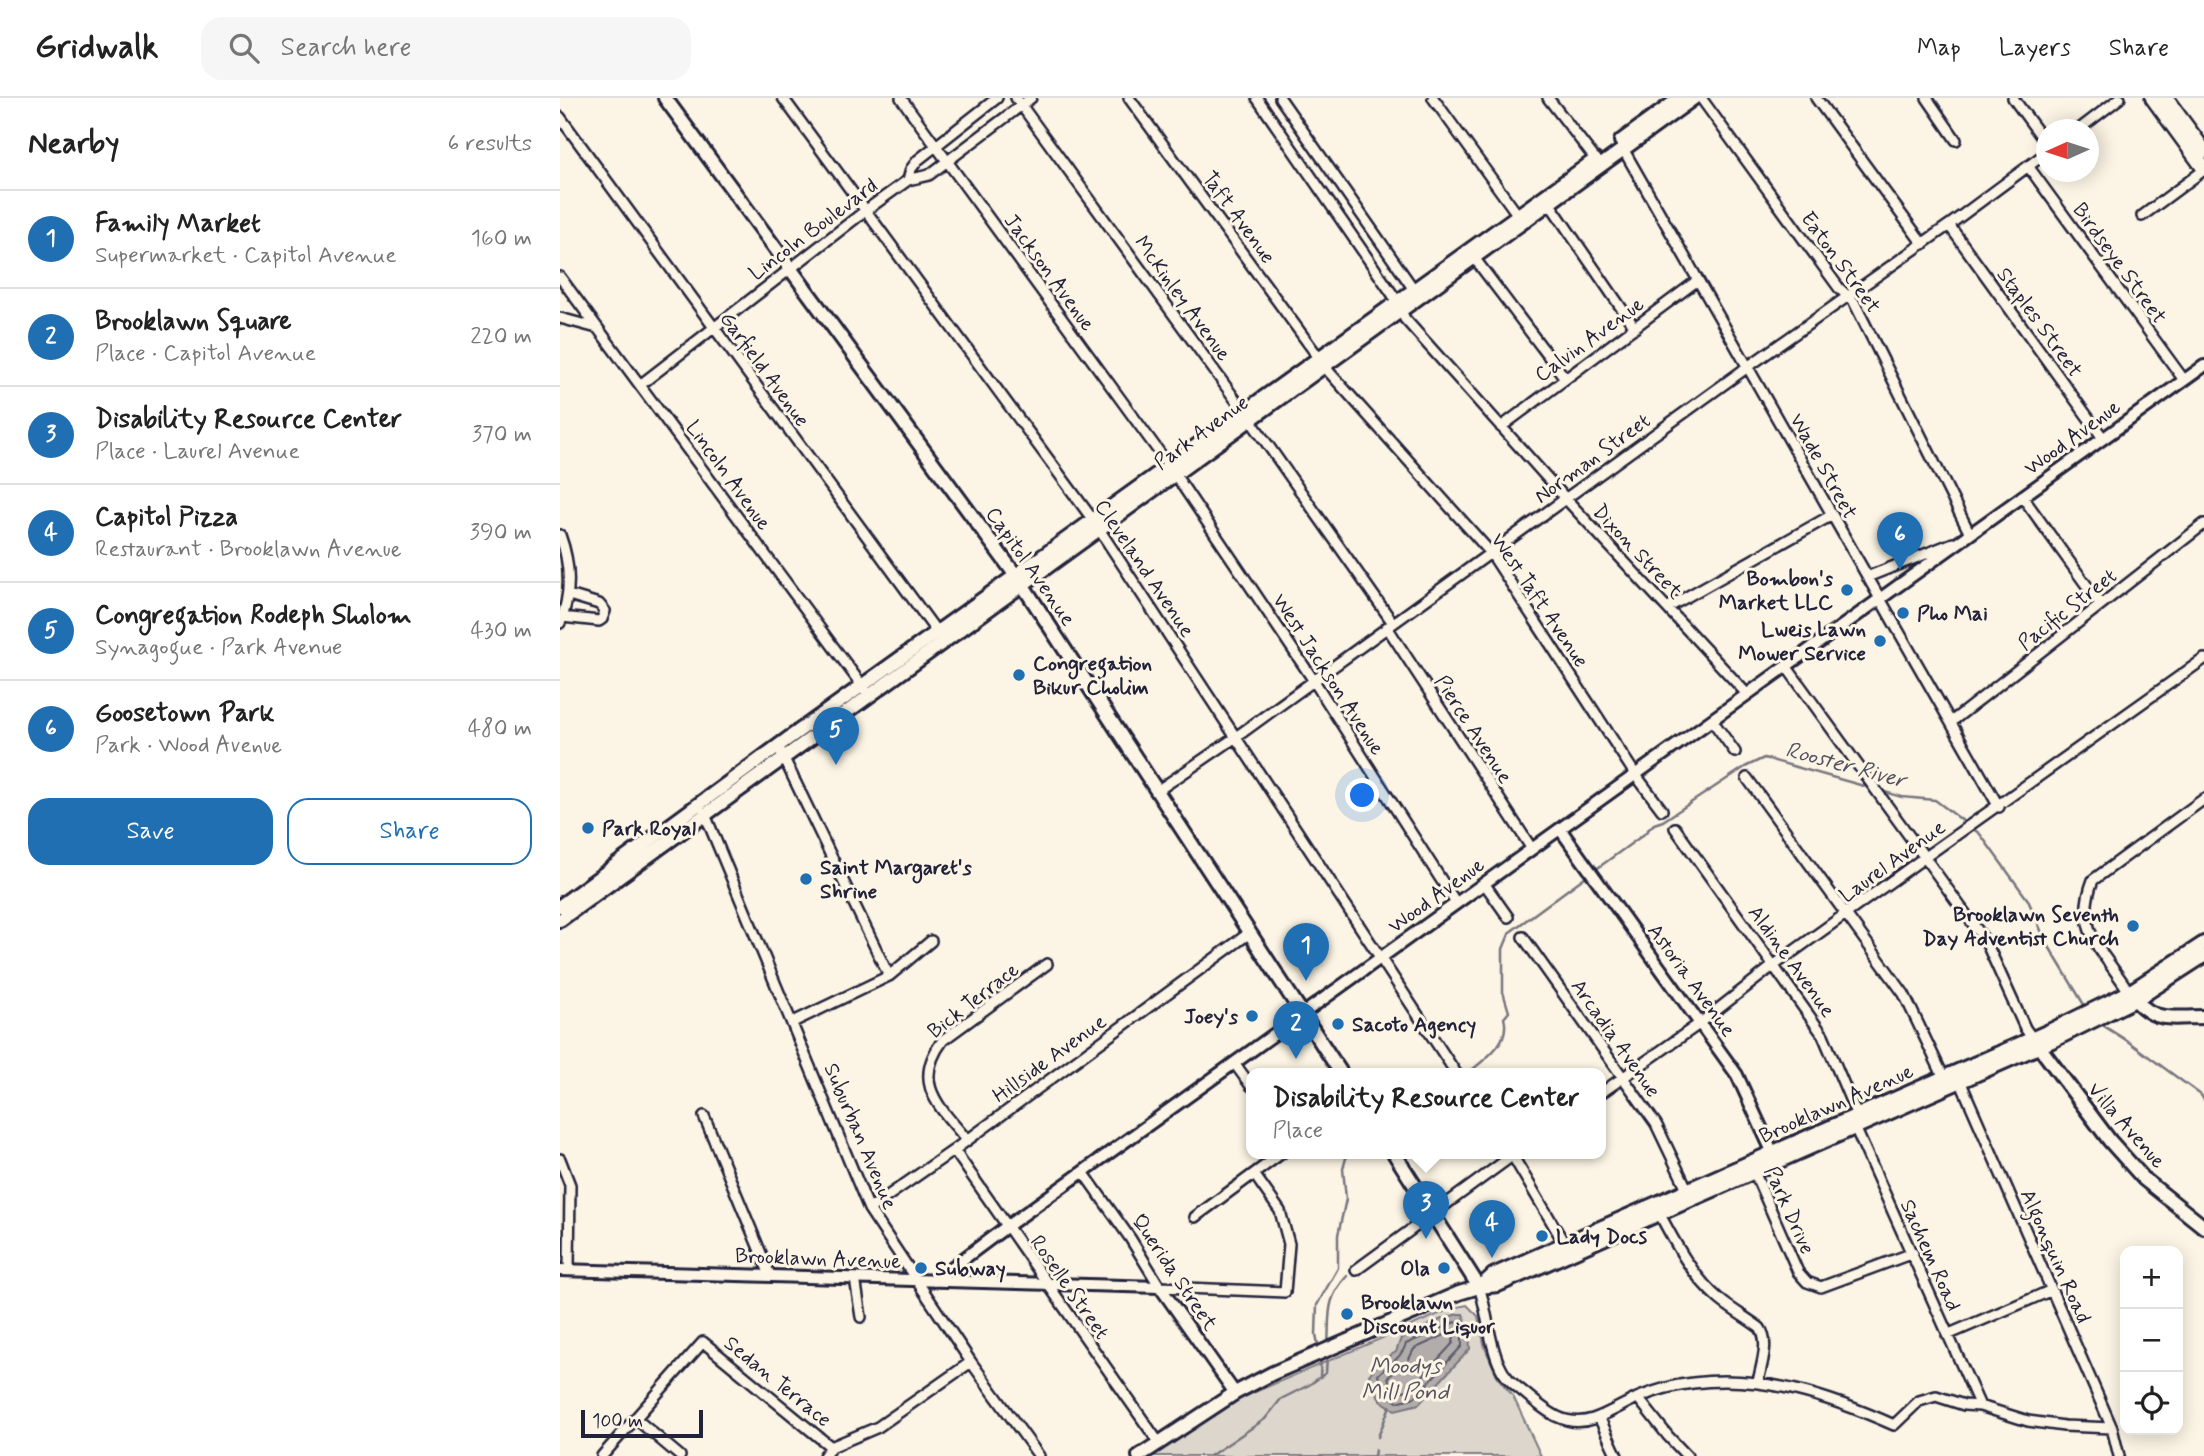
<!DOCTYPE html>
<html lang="en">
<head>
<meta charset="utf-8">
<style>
  :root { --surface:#fff; --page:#f6f6f6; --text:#222; --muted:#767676; --line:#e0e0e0; --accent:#1f6fb2 }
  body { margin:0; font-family:Mynerve,sans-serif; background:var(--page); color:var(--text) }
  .controls { position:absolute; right:21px; bottom:21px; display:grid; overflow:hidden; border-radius:14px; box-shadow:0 4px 18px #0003 }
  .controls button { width:63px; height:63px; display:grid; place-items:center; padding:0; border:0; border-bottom:2px solid var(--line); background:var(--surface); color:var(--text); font:35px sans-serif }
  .compass { position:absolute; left:1476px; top:21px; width:63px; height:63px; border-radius:50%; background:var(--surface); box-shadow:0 4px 18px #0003; rotate:267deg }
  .scale { position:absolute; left:21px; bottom:18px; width:122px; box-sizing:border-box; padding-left:7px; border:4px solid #22223b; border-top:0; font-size:19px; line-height:24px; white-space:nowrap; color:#22223b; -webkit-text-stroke:5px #fcf5e5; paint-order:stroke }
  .you { position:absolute; left:803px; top:698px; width:24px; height:24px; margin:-18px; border:5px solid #fff; border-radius:50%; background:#1a73e8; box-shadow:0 0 0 10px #1a73e833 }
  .badge { display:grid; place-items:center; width:46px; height:46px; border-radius:50%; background:var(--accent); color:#fff; font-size:23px; font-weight:700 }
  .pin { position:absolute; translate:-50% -58px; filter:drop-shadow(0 2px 4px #0008) }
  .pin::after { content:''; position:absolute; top:37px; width:24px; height:21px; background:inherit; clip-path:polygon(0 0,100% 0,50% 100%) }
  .popup { position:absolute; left:686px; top:970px; width:360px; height:91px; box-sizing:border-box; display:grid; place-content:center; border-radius:14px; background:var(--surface); filter:drop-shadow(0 2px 5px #0005); font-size:23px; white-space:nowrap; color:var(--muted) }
  .popup b { font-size:26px; color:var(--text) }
  .popup::after { content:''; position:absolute; left:50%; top:100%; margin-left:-14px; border:14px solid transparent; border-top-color:var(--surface) }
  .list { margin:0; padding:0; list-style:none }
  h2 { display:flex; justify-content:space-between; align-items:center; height:91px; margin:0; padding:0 28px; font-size:30px }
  h2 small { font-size:23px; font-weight:400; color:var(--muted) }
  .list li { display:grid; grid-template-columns:46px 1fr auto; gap:21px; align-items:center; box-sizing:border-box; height:98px; padding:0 28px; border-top:2px solid var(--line) }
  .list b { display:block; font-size:26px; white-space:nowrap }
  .list p { margin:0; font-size:23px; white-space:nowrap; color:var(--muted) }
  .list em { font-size:23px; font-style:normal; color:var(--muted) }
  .actions { display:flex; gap:14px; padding:21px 28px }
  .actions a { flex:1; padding:16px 0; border:2px solid var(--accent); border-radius:21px; text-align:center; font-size:24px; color:var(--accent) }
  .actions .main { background:var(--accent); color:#fff }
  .icon { flex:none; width:38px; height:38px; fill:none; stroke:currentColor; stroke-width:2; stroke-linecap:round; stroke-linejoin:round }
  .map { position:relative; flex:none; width:1644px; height:1358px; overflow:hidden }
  header { display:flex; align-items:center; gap:42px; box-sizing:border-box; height:98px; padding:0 35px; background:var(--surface); border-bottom:2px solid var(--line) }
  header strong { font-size:33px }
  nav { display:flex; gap:38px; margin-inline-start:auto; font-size:24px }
  .search { width:490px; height:63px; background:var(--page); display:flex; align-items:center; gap:18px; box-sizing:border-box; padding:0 24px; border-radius:21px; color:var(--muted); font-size:26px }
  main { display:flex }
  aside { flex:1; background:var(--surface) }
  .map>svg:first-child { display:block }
  .green { fill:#dcd6cc; stroke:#7f7c84; stroke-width:2 }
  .water { fill:#b2adab; stroke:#78757e; stroke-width:2 }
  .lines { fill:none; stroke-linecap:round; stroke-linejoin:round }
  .shore { stroke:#5c5a68; stroke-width:2 }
  .stream { stroke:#78757e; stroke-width:2.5 }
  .minor-casing { stroke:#22223b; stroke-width:14 }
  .tertiary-casing { stroke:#22223b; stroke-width:16 }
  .secondary-casing { stroke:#22223b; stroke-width:18 }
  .primary-casing { stroke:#22223b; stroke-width:19 }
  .minor { stroke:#fcf5e5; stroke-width:9 }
  .tertiary { stroke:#fcf5e5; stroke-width:10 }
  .secondary { stroke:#fcf5e5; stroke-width:12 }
  .primary { stroke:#fcf5e5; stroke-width:14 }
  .poi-dot { fill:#1f6fb2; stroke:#fcf5e5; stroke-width:2.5 }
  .labels { text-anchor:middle; stroke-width:6; stroke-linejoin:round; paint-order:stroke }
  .street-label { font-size:21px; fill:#22223b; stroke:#fcf5e5 }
  .poi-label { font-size:21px; font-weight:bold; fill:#22223b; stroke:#fcf5e5; text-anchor:start }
  .water-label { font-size:23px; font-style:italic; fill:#545362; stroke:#fcf5e5 }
</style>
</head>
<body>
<header>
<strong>Gridwalk</strong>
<div class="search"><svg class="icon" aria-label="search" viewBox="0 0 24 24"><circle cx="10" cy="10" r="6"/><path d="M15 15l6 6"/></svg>Search here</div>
<nav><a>Map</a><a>Layers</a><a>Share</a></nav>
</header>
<main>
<aside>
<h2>Nearby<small>6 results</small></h2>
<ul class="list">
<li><span class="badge">1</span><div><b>Family Market</b><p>Supermarket · Capitol Avenue</p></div><em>160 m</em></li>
<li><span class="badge">2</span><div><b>Brooklawn Square</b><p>Place · Capitol Avenue</p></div><em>220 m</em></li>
<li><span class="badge">3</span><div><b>Disability Resource Center</b><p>Place · Laurel Avenue</p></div><em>370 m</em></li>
<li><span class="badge">4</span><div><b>Capitol Pizza</b><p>Restaurant · Brooklawn Avenue</p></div><em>390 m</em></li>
<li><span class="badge">5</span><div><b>Congregation Rodeph Sholom</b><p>Synagogue · Park Avenue</p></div><em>430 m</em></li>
<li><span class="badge">6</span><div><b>Goosetown Park</b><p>Park · Wood Avenue</p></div><em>480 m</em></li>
</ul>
<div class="actions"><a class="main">Save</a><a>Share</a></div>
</aside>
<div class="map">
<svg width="1644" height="1358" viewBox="0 0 1644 1358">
  <rect width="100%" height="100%" fill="#fcf5e5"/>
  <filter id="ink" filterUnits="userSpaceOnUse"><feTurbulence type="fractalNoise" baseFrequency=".0143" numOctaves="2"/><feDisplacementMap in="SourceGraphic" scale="14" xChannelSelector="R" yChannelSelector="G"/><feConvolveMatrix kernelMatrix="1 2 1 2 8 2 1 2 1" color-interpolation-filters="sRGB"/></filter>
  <g filter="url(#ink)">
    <path class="green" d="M907 1207 918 1218 925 1250 938 1280 953 1298 981 1358H590L676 1302 893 1210Z"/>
    <path class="water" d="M898 1216H903L909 1233 910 1251 859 1306 835 1312 820 1302 809 1277 820 1263 836 1254 841 1240 884 1220Z"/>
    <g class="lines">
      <path class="shore" d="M895 1224 898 1225 902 1235V1248L855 1299 837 1304 825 1295 818 1277C829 1264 840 1263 846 1246Z
        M889 1235 894 1237 893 1245 851 1291 839 1294 830 1288 828 1279 847 1265 854 1251Z"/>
      <path class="stream" d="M1321 693 1342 699 1375 702 1407 726
        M1412 730 1420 736 1468 802 1485 842 1526 910
        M1035 772 1083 737 1094 726 1103 723 1185 669 1204 660 1311 690
        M1539 925 1566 942 1641 997 1644 1002
        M908 975C925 961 951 944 944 920L949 914 943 894V851L950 834 1029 776
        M768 1248C770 1217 765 1202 787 1178
        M759 1252 756 1236 757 1207 778 1170V1137L786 1101 783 1071 786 1060 792 1055
        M760 1279 761 1259
        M818 1339 830 1308
        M650 1358 705 1321 721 1301 749 1287 766 1275 767 1258
        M814 1358 815 1352"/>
      <defs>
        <path id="minor" d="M223 0 533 422 896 975
          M341 0 610 369 754 583 896 805
          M456 0 691 323 833 525
          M569 0 770 275 931 455 1075 676 1102 712
          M697 0 833 197 845 221 1006 401 1186 595
          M720 0 857 196
          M873 0 960 120
          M988 0 1039 66
          M1141 0 1279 190 1294 204 1410 436
          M1256 0 1363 146
          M1367 0 1396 42
          M1453 0 1486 45
          M0 19 379 537
          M1518 32 1560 0
          M1062 49 1439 709
          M1468 68 1624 282
          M348 82 351 71 358 62 437 0
          M990 106 1075 230
          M1582 118 1644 72
          M1389 127 1543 340
          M912 157 1005 280
          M0 179 309 597
          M0 220 37 230
          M80 287 305 113 348 82 369 77 471 0
          M941 329 1138 182
          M1462 398 1540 506
          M0 437C11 467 12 495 0 525
          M1307 479 1393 445
          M1107 510 1272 417
          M2 519 39 523 42 521 45 513 39 506 9 497
          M827 529 972 751
          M1226 568 1426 844 1465 930 1472 940
          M1152 622 1175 654
          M1391 624 1644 426
          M218 648 329 878
          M1187 680 1344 896 1385 982
          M597 693 676 639 1189 268 1389 127 1486 55
          M144 714 309 1111 411 1264 479 1358
          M1115 730 1263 937 1298 1020
          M924 785 948 819
          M963 839 1096 1026 1129 1095
          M1569 894C1544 853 1513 834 1533 782L1644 701
          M233 924 329 878 371 843
          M675 966 691 988
          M1398 978 1552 1330 1559 1358
          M1041 995 1139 926 1213 868 1365 759 1644 561
          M144 1018 210 1177
          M1294 1027 1420 1308
          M407 1042C379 1008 351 985 383 942L487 866
          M394 1052 599 1345
          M951 1055 1007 1150
          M0 1061 10 1087 9 1172
          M1192 1069 1238 1174 1247 1184 1261 1189 1353 1155
          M523 1074 570 1140 600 1189 725 1194 729 1146 720 1113 694 1076
          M309 1111 394 1052 688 836
          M1097 1111C1114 1143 1131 1177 1159 1201 1172 1212 1187 1220 1200 1230 1210 1244 1201 1268 1198 1284
          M635 1119 722 1055
          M796 1172 956 1055
          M295 1180 301 1219
          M919 1189C928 1214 928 1242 939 1266 945 1281 955 1287 967 1297 987 1314 1006 1330 1033 1321 1048 1316 1062 1307 1077 1300 1094 1293 1114 1287 1133 1285 1204 1276 1271 1299 1334 1327L1359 1303 1376 1298 1404 1307 1420 1308 1468 1323 1504 1328 1552 1330
          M1387 1237 1492 1192
          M1078 1300 1108 1338 1127 1358
          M1039 1319 1057 1358
          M76 1321 120 1358
          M42 1358 143 1244 271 1349
          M264 1358 271 1349 318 1329 411 1264"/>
        <path id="tertiary" d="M1000 731 1177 977 1216 1062
          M0 1172 600 1189 675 1295
          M374 1183 446 1129 1644 268"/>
        <path id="secondary" d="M105 0 462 486 781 975
          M1061 43 1120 0
          M0 808 229 640 1035 62
          M0 822 1134 0
          M1570 895C1592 926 1610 919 1644 919
          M1475 943 1550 1043 1584 1081 1644 1129
          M834 1055 919 1189
          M920 1189 933 1177 1489 933 1569 894 1644 845
          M579 1358 675 1295 713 1275 899 1195 919 1189 938 1187 1492 943 1579 900 1644 858"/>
        <path id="primary" d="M1593 0 1644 70
          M1605 0 1644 53"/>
      </defs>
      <use href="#minor" class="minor-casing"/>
      <use href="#tertiary" class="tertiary-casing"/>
      <use href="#secondary" class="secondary-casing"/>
      <use href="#primary" class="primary-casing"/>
      <use href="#minor" class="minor"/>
      <use href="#tertiary" class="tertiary"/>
      <use href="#secondary" class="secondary"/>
      <use href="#primary" class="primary"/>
    </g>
  </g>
  <g class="poi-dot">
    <circle cx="1287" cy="492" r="7"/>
    <circle cx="1343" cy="515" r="7"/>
    <circle cx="1320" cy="543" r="7"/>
    <circle cx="459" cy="577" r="7"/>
    <circle cx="28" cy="730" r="7"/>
    <circle cx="246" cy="781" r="7"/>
    <circle cx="1573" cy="828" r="7"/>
    <circle cx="692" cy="918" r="7"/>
    <circle cx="778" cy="926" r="7"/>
    <circle cx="982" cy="1138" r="7"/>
    <circle cx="361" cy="1170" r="7"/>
    <circle cx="884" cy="1170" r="7"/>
    <circle cx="787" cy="1216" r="7"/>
  </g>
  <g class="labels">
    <g class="street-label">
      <text transform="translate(679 119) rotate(54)" y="7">Taft Avenue</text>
      <text transform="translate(253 131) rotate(-37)" y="7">Lincoln Boulevard</text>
      <text transform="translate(1281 164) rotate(54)" y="7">Eaton Street</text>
      <text transform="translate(1560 165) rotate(54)" y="7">Birdseye Street</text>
      <text transform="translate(490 174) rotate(54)" y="7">Jackson Avenue</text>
      <text transform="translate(623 200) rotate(54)" y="7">McKinley Avenue</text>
      <text transform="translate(1480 224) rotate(54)" y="7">Staples Street</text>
      <text transform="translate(1029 241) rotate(-36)" y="7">Calvin Avenue</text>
      <text transform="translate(205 271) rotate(54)" y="7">Garfield Avenue</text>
      <text transform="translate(641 334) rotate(-36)" y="7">Park Avenue</text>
      <text transform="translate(1512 339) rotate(-36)" y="7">Wood Avenue</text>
      <text transform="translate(1032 360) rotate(-36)" y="7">Norman Street</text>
      <text transform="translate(1264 368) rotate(61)" y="7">Wade Street</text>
      <text transform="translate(169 377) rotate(54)" y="7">Lincoln Avenue</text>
      <text transform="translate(1078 453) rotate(47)" y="7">Dixon Street</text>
      <text transform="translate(471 468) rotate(55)" y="7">Capitol Avenue</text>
      <text transform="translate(585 470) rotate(56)" y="7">Cleveland Avenue</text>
      <text transform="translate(980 502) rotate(56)" y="7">West Taft Avenue</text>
      <text transform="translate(1507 511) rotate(-38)" y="7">Pacific Street</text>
      <text transform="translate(769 576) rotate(57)" y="7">West Jackson Avenue</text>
      <text transform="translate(914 631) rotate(57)" y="7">Pierce Avenue</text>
      <text transform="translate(1332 763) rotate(-36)" y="7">Laurel Avenue</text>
      <text transform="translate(876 797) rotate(-36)" y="7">Wood Avenue</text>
      <text transform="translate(1232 863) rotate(54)" y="7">Aldine Avenue</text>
      <text transform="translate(1132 882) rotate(54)" y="7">Astoria Avenue</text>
      <text transform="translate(413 902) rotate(-38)" y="7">Bick Terrace</text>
      <text transform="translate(1056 940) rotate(55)" y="7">Arcadia Avenue</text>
      <text transform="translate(489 960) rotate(-36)" y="7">Hillside Avenue</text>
      <text transform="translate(1276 1005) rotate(-24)" y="7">Brooklawn Avenue</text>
      <text transform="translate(1567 1027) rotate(49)" y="7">Villa Avenue</text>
      <text transform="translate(301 1038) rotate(67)" y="7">Suburban Avenue</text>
      <text transform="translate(1230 1112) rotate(66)" y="7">Park Drive</text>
      <text transform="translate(1371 1157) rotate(66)" y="7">Sachem Road</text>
      <text transform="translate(1496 1158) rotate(66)" y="7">Algonquin Road</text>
      <text transform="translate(258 1160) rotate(2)" y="7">Brooklawn Avenue</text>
      <text transform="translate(615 1174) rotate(56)" y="7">Querida Street</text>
      <text transform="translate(510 1189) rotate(55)" y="7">Roselle Street</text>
      <text transform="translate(218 1283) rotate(39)" y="7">Sedan Terrace</text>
    </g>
    <g class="poi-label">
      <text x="1273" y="487" text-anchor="end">Bombon's<tspan x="1273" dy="24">Market LLC</tspan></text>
      <text x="1357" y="522">Pho Mai</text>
      <text x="1306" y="538" text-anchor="end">Lweis Lawn<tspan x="1306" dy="24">Mower Service</tspan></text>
      <text x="473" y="572">Congregation<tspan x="473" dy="24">Bikur Cholim</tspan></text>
      <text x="42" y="737">Park Royal</text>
      <text x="260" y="776">Saint Margaret's<tspan x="260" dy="24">Shrine</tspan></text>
      <text x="1559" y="823" text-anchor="end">Brooklawn Seventh<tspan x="1559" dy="24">Day Adventist Church</tspan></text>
      <text x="678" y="925" text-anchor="end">Joey's</text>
      <text x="792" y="933">Sacoto Agency</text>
      <text x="996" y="1145">Lady Docs</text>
      <text x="375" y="1177">Subway</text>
      <text x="870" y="1177" text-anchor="end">Ola</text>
      <text x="801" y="1211">Brooklawn<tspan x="801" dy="24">Discount Liquor</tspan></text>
    </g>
    <g class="water-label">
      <text transform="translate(1286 666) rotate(15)" y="8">Rooster River</text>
      <text x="845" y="1275">Moodys<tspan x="845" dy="26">Mill Pond</tspan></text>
    </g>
  </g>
</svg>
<div class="controls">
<button>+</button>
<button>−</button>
<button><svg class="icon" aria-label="locate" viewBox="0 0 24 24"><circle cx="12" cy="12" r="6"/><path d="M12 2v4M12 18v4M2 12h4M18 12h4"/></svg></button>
</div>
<svg class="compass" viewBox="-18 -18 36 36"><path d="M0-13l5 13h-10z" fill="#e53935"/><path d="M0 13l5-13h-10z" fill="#767676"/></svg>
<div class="scale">100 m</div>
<div class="you"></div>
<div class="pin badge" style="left:746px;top:883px">1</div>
<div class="pin badge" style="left:736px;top:961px">2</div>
<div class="pin badge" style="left:866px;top:1141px">3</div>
<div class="popup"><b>Disability Resource Center</b>Place</div>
<div class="pin badge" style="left:932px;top:1160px">4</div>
<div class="pin badge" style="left:276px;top:667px">5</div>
<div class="pin badge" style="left:1340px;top:472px">6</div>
</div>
</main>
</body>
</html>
